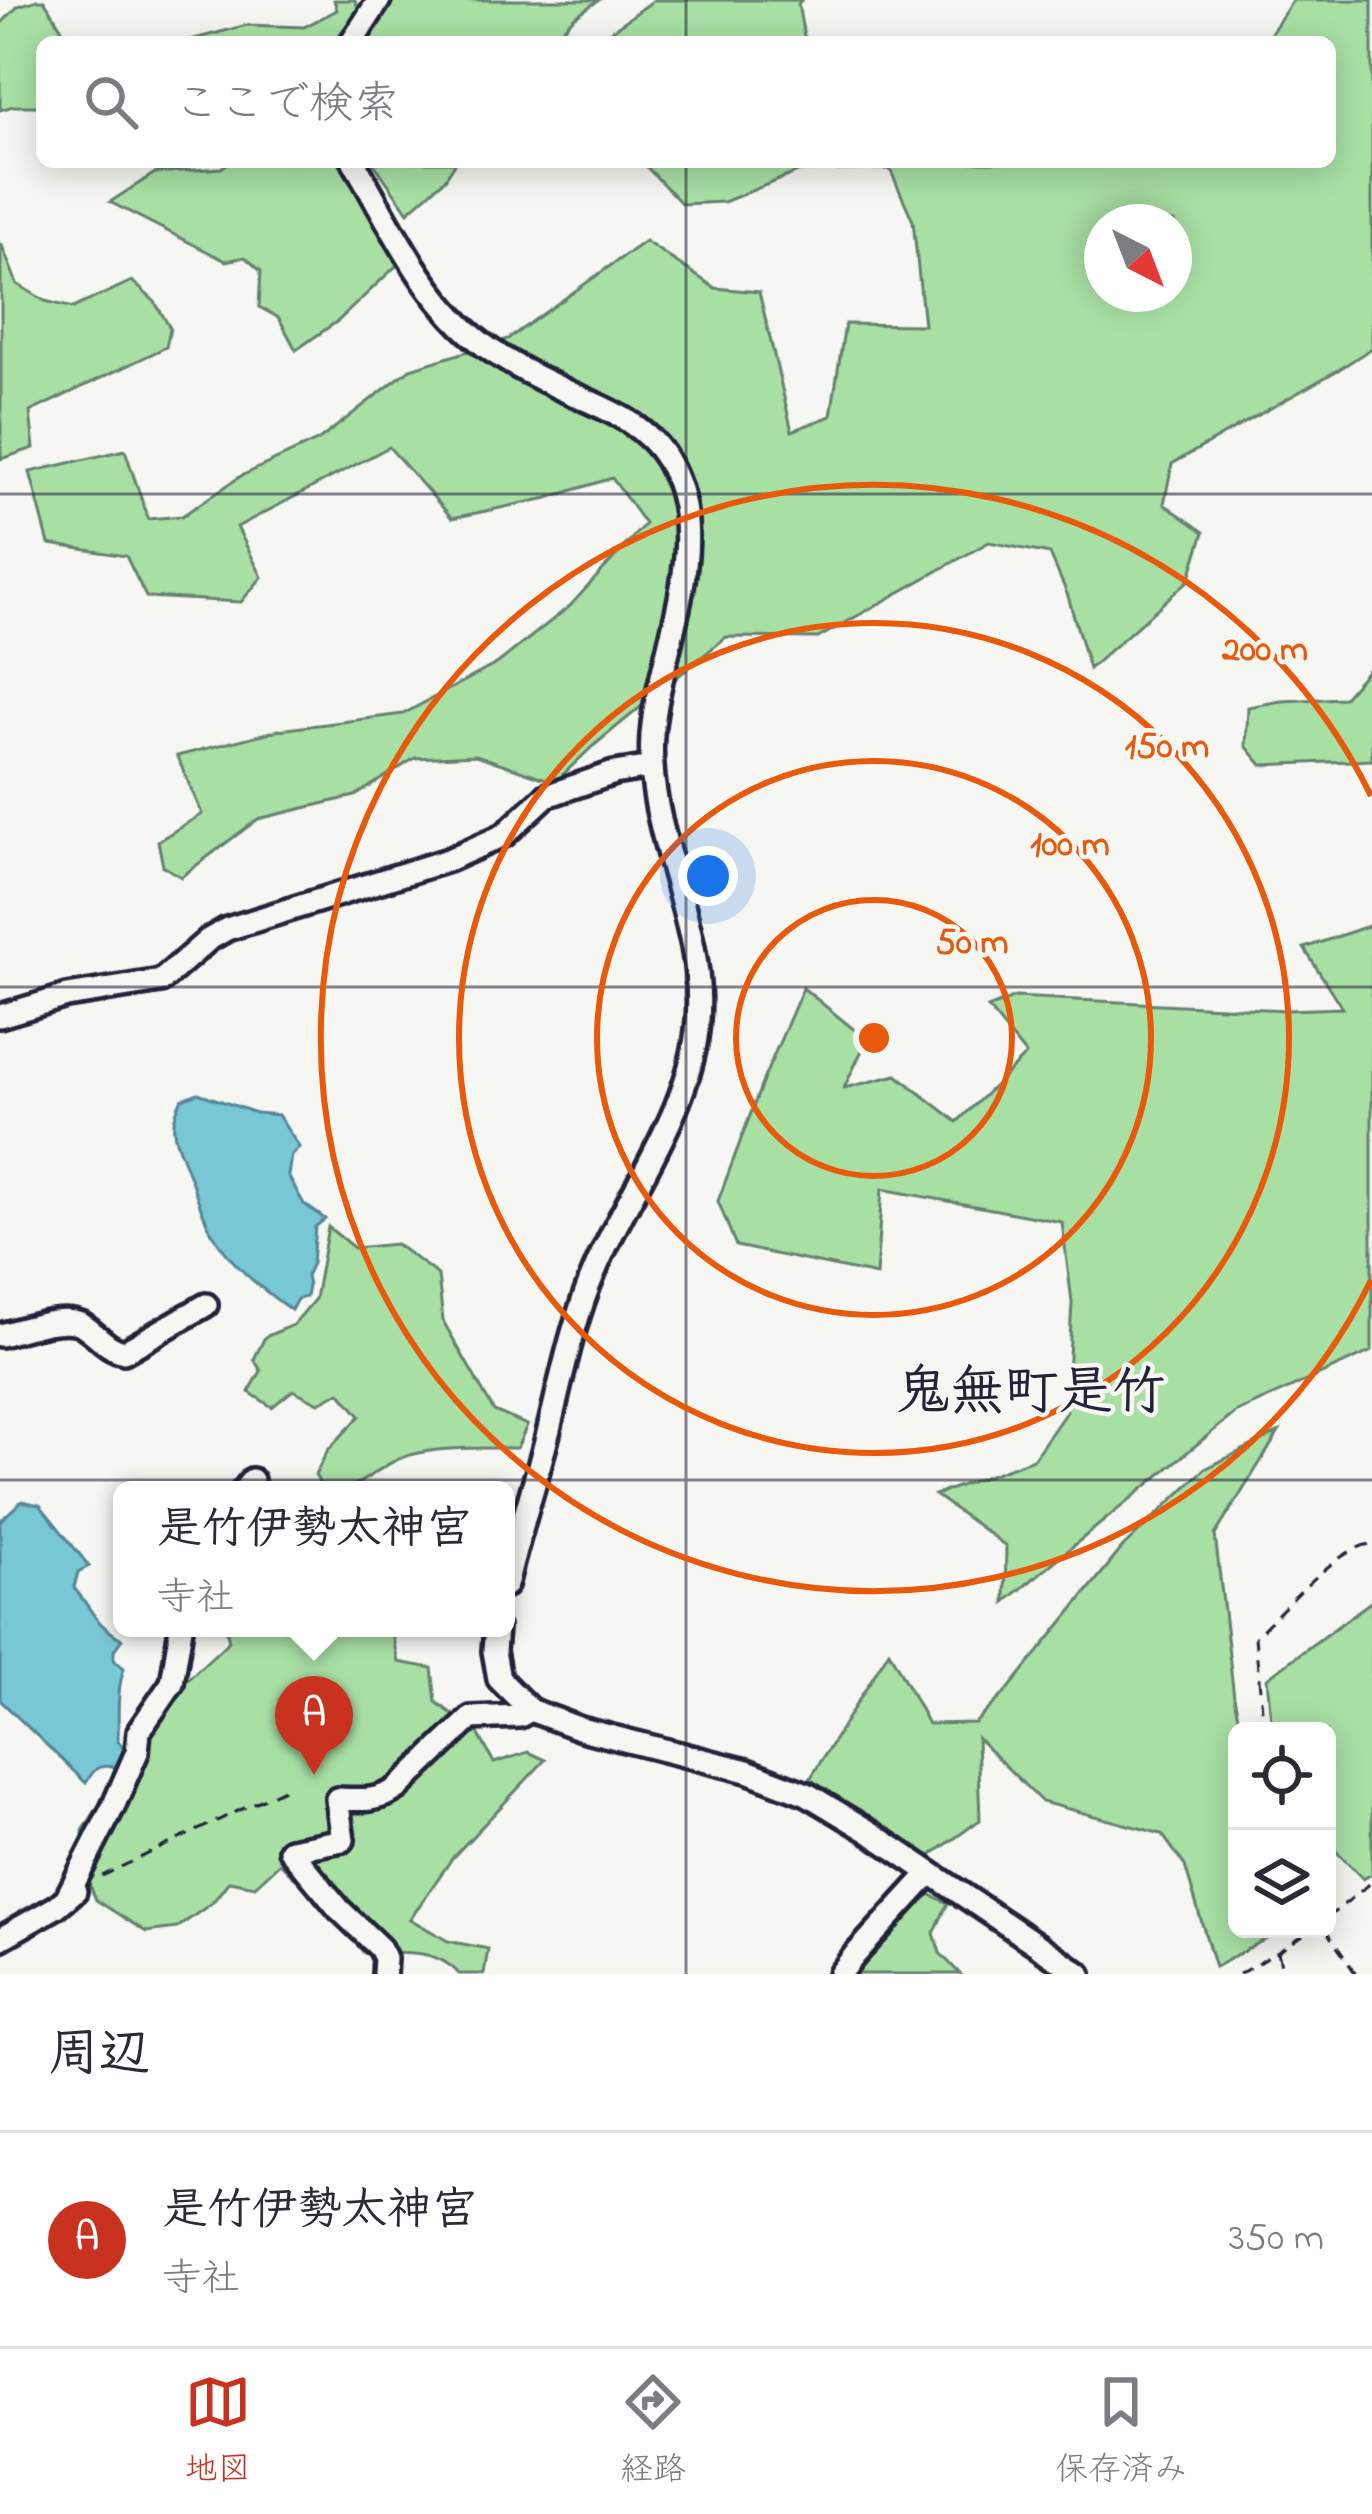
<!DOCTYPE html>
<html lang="ja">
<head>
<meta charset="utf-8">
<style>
  :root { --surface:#fff; --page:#f7f7f7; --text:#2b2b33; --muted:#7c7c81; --line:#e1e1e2; --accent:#c8321e }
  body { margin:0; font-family:"Indie Flower","Klee One",sans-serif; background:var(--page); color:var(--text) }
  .controls { position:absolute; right:36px; bottom:36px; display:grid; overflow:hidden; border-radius:18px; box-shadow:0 6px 30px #0003 }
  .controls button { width:108px; height:108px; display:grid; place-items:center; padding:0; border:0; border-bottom:3px solid var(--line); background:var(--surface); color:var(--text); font:60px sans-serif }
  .compass { position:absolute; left:1084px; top:204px; width:108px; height:108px; border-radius:50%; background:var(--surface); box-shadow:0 6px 30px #0003; rotate:138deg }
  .you { position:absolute; left:708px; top:876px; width:42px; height:42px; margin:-30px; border:9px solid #fff; border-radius:50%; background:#1a73e8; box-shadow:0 0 0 18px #1a73e833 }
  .badge { display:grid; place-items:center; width:78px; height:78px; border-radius:50%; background:var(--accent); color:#fff; font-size:39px; font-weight:700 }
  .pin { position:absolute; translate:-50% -99px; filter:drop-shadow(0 3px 6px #0008) }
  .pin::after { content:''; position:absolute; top:63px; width:42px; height:36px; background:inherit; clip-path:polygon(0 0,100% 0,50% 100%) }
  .popup { position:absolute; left:113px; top:1481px; width:402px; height:156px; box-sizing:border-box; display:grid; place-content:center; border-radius:18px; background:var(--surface); filter:drop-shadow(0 3px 9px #0005); font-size:39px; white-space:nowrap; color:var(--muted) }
  .popup b { font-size:45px; color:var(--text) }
  .popup::after { content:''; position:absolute; left:50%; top:100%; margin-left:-24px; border:24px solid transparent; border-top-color:var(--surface) }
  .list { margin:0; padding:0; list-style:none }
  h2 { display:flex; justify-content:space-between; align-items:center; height:156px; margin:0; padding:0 48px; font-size:51px }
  h2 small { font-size:39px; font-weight:400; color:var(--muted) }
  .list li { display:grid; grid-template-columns:78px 1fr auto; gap:36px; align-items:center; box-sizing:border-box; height:216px; padding:0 48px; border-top:3px solid var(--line) }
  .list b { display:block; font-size:45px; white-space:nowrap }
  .list p { margin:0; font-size:39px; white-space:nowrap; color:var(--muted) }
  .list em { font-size:39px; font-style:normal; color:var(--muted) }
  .icon { flex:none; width:66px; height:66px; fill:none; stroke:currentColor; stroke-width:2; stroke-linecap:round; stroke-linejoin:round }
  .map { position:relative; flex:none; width:1372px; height:1974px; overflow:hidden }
  .search { position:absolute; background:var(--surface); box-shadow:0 6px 30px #0003; left:36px; right:36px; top:36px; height:132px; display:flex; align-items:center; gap:30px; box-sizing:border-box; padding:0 42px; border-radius:18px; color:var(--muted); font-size:45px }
  .sheet { height:372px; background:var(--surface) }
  nav { display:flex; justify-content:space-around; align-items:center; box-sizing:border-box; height:168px; border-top:3px solid var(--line); background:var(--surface); font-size:33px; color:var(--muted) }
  nav a { display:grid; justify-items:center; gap:6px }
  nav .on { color:var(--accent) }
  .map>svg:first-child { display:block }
  .green { fill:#a8e0a4; stroke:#658170; stroke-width:3; fill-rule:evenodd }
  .water { fill:#78c7d5; stroke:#568597; stroke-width:3 }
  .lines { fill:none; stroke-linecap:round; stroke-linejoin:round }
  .minor-casing { stroke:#22223b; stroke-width:30 }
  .path { stroke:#22223b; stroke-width:3; stroke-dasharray:12 9; stroke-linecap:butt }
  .minor { stroke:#f6f6f2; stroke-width:21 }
  .grid { fill:none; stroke:#22223b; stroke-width:3; stroke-opacity:0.55 }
  .ring { fill:none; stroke:#e8590c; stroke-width:6 }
  .labels { text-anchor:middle; stroke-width:9; stroke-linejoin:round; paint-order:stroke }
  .quarter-label { font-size:54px; font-weight:bold; fill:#22223b; stroke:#f6f6f2 }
  .centre { fill:#e8590c; stroke:#f6f6f2; stroke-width:6 }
  .ring-label { font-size:36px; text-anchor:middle; font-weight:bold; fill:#e8590c; stroke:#f6f6f2; stroke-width:9; stroke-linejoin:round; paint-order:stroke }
</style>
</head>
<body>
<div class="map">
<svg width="1372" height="1974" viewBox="0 0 1372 1974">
  <rect width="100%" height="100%" fill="#f6f6f2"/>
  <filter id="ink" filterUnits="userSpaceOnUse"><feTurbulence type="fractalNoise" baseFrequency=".00833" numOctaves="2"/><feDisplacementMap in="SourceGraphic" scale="24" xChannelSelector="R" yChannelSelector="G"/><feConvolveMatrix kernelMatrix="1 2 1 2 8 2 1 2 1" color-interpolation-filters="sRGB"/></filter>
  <g filter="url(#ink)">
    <path class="green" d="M37 0H44L70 42H42V106H13L0 110V25L18 6Z
      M334 0H355L359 10 333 42H183L247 25 304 27 337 10Z
      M390 0H599L574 17 550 42H369L375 20Z
      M654 0H802L798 4 805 42H596Z
      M1293 0H1372V348L1338 370 1172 464 1164 504 1204 532 1189 580 1089 669 1068 596 1050 554 989 542 818 638 726 637 592 747 555 782 476 755 415 758 355 796 258 819 181 877 163 866 158 841 202 814 177 756 279 730 403 714 498 663 570 606 645 524 612 478 548 498 452 518 389 447 237 527 262 577 241 602 146 597 126 556 49 544 30 472 125 450 148 519 182 516 241 476 319 440 410 369 508 339 645 241 715 288 759 292 792 431 831 416 845 324 924 325 913 221 890 169 800 171 724 202 682 204 642 162H1330V42H1265ZM1102 222H1174V294H1102Z
      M230 162H345L361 198 397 257 396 266 339 320 296 350 279 318 259 307 261 271 245 257 226 261 110 202 155 173 221 168Z
      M373 162H456L445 179 408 212Z
      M1 243 17 284 45 301 73 308 132 281 155 302 170 328 166 347 30 412 34 448 1 459Z
      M1372 665V760L1262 765 1246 746 1248 707 1281 701 1343 698Z
      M1368 926 1372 930V1351L1235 1413 1005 1602 1006 1546 935 1495 1033 1459 1066 1412 1072 1302 1062 1222 882 1189 876 1275 736 1246 718 1201 764 1078 803 988 867 1040 844 1088 897 1075 957 1122 1026 1055 988 1008 1015 997 1286 1010 1342 1008 1304 948Z
      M328 1227 354 1248 396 1244 438 1275 443 1321 494 1411 527 1425 517 1448C484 1448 431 1446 401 1458 367 1472 366 1490 323 1490L315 1475 328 1450 360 1416 340 1392 319 1403 293 1390 272 1407 249 1392 261 1371 254 1359 265 1337 293 1325 315 1299Z
      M1279 1432 1215 1535 1234 1697 1241 1731H1237V1929H1284L1215 1967 1185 1866 1162 1834 1042 1802 977 1738 980 1820 930 1856 810 1779 889 1651 928 1724 975 1723 1007 1691 1123 1547 1205 1469Z
      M1372 1601V1874L1363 1879 1327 1842V1731H1272L1267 1678Z
      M226 1628H391L398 1662 432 1668 436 1702 478 1733 494 1763 528 1752 545 1760 453 1857 410 1919 448 1941 488 1949 484 1974H459C436 1947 397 1952 364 1953L336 1919 280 1863 255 1886 229 1881 213 1902 177 1928 146 1932 96 1900 84 1871 83 1831 152 1719 186 1681 229 1641Z
      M920 1890 948 1903 934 1933 940 1953 960 1974H847Z"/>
    <path class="water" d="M198 1093 256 1113 278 1115 299 1147 291 1156 288 1176 304 1204 325 1219 315 1227 312 1263 306 1276 308 1286 306 1297 297 1299 291 1310C260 1288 230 1264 211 1231 201 1212 195 1189 187 1170 176 1140 166 1129 182 1099Z
      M22 1501 40 1505 89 1566 78 1572 74 1588C94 1611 92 1622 122 1639L114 1650V1660L124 1668C116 1693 119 1715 118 1741L127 1751 116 1767C99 1764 94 1768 86 1783L0 1700V1521Z"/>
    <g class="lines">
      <defs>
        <path id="minor" d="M352 42 379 0
          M354 162C392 227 424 300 485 346 509 364 537 377 564 390 603 408 644 421 667 460 716 542 659 647 652 735 645 833 706 922 698 1020 692 1110 629 1189 595 1270 571 1325 560 1387 545 1445 532 1492 518 1538 506 1585
          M0 1016 67 996 161 981 208 940 227 929 448 860 504 835 546 796 614 773 651 767
          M0 1335C22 1330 66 1313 84 1326 99 1336 106 1348 124 1352L206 1305
          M244 1490 252 1480
          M496 1628 494 1651 499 1679 530 1710 581 1729 747 1771 807 1794 870 1832 1080 1974
          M66 1899 113 1807 137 1752 139 1731 172 1683 181 1628
          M0 1939 56 1907 75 1891
          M384 1974 385 1958 380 1948 339 1909 290 1850 343 1840 337 1799C361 1800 378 1802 398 1788L471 1718 520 1716 530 1710
          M840 1974 854 1956 930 1873"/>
      </defs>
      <use href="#minor" class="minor-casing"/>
      <path class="path" d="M1264 1731 1255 1637C1281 1612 1338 1546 1372 1544
        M102 1876 290 1786
        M1327 1918 1372 1882
        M1325 1929 1356 1974
        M1278 1952 1283 1974
        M1239 1974 1278 1952 1312 1929"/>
      <use href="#minor" class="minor"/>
    </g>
  </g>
  <path class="grid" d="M686 0V42M686 162V1974M0 494H1372M0 987H1372M0 1480H1372"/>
  <g class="ring">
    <circle cx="874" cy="1038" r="138"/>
    <circle cx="874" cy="1038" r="277"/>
    <circle cx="874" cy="1038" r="415"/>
    <path d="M1371 1280A553 553 0 1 1 1371 796"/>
  </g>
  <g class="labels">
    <g class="quarter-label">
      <text x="1031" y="1408">鬼無町是竹</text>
    </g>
  </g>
  <circle cx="874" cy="1038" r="18" class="centre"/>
  <g class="ring-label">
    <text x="1265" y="660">200 m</text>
    <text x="1167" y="757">150 m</text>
    <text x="1070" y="855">100 m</text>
    <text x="972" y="953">50 m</text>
  </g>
</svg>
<div class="controls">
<button><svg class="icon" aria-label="locate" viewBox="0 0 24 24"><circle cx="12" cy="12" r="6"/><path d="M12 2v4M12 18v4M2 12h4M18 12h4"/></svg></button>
<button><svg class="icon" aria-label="layers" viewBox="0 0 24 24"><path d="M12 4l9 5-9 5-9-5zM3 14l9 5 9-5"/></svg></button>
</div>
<svg class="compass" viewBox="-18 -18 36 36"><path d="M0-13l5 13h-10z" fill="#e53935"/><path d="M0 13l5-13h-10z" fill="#7c7c81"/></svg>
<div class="you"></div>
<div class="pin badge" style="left:314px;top:1775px">A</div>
<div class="popup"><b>是竹伊勢太神宮</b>寺社</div>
<div class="search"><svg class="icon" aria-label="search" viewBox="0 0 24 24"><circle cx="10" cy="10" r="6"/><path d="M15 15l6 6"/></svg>ここで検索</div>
</div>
<section class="sheet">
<h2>周辺<small></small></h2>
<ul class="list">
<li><span class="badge">A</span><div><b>是竹伊勢太神宮</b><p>寺社</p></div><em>350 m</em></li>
</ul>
</section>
<nav>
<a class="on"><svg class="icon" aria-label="map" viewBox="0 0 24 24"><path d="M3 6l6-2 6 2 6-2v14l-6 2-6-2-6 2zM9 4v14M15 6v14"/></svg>地図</a>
<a><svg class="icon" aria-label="directions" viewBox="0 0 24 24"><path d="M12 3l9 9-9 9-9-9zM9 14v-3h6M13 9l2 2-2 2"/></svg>経路</a>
<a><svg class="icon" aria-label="saved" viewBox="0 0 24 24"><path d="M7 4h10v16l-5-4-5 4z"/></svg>保存済み</a>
</nav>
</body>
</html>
